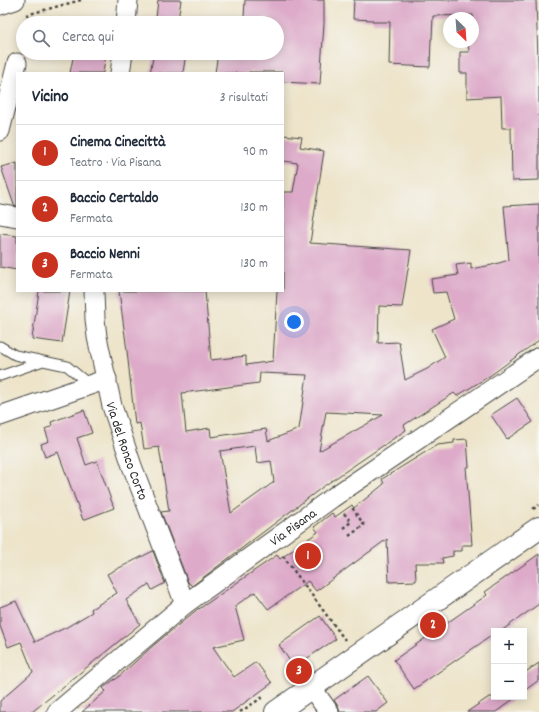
<!DOCTYPE html>
<html lang="it">
<head>
<meta charset="utf-8">
<style>
  :root { --surface:#fff; --page:#f6f6f7; --text:#1f2937; --muted:#747a83; --line:#e0e1e3; --accent:#c8321e }
  body { margin:0; font-family:Dekko,sans-serif; background:var(--page); color:var(--text) }
  .controls { position:absolute; right:12px; bottom:12px; display:grid; overflow:hidden; border-radius:0px; box-shadow:0 2px 10px #0003 }
  .controls button { width:36px; height:36px; display:grid; place-items:center; padding:0; border:0; border-bottom:1px solid var(--line); background:var(--surface); color:var(--text); font:20px sans-serif }
  .compass { position:absolute; left:443px; top:12px; width:36px; height:36px; border-radius:50%; background:var(--surface); box-shadow:0 2px 10px #0003; rotate:155deg }
  .you { position:absolute; left:294px; top:322px; width:14px; height:14px; margin:-10px; border:3px solid #fff; border-radius:50%; background:#1a73e8; box-shadow:0 0 0 6px #1a73e833 }
  .badge { display:grid; place-items:center; width:26px; height:26px; border-radius:50%; background:var(--accent); color:#fff; font-size:13px; font-weight:700 }
  .pin { position:absolute; translate:-50% -50%; border:2px solid #fff; box-shadow:0 1px 4px #0006 }
  .list { margin:0; padding:0; list-style:none }
  h2 { display:flex; justify-content:space-between; align-items:center; height:52px; margin:0; padding:0 16px; font-size:17px }
  h2 small { font-size:13px; font-weight:400; color:var(--muted) }
  .list li { display:grid; grid-template-columns:26px 1fr auto; gap:12px; align-items:center; box-sizing:border-box; height:56px; padding:0 16px; border-top:1px solid var(--line) }
  .list b { display:block; font-size:15px; white-space:nowrap }
  .list p { margin:0; font-size:13px; white-space:nowrap; color:var(--muted) }
  .list em { font-size:13px; font-style:normal; color:var(--muted) }
  .icon { flex:none; width:22px; height:22px; fill:none; stroke:currentColor; stroke-width:2; stroke-linecap:round; stroke-linejoin:round }
  .map { position:relative; flex:none; width:539px; height:712px; overflow:hidden }
  .search { position:absolute; background:var(--surface); box-shadow:0 2px 10px #0003; left:16px; top:16px; width:268px; height:44px; display:flex; align-items:center; gap:10px; box-sizing:border-box; padding:0 14px; border-radius:22px; color:var(--muted); font-size:15px }
  .panel { position:absolute; background:var(--surface); box-shadow:0 2px 10px #0003; left:16px; top:72px; width:268px; height:220px; border-radius:0px }
  .map>svg:first-child { display:block }
  .building { fill:#ddaac9; fill-rule:evenodd }
  .lines { fill:none; stroke-linecap:round; stroke-linejoin:round }
  .service-casing { stroke:#484743; stroke-width:11 }
  .minor-casing { stroke:#484743; stroke-width:21 }
  .tertiary-casing { stroke:#484743; stroke-width:24 }
  .path { stroke:#484743; stroke-width:2.5; stroke-dasharray:3 3; stroke-linecap:butt }
  .service { stroke:#fff; stroke-width:9 }
  .minor { stroke:#fff; stroke-width:19 }
  .tertiary { stroke:#fff; stroke-width:22 }
  .labels { text-anchor:middle; stroke-width:4; stroke-linejoin:round; paint-order:stroke }
  .street-label { font-size:14px; fill:#2b2b2b; stroke:#f6f6f2 }
</style>
</head>
<body>
<div class="map">
<svg width="539" height="712" viewBox="0 0 539 712">
  <rect width="100%" height="100%" fill="#f6f6f2"/>
  <filter id="ink" filterUnits="userSpaceOnUse"><feTurbulence type="fractalNoise" baseFrequency=".025" numOctaves="2"/><feDisplacementMap in="SourceGraphic" scale="8" xChannelSelector="R" yChannelSelector="G"/><feConvolveMatrix kernelMatrix="1 2 1 2 8 2 1 2 1" color-interpolation-filters="sRGB"/></filter>
  <filter id="wash" filterUnits="userSpaceOnUse"><feTurbulence type="fractalNoise" baseFrequency=".012" numOctaves="4" result="noise"/><feDisplacementMap in="SourceGraphic" scale="16" xChannelSelector="R" yChannelSelector="G"/><feGaussianBlur stdDeviation="0.9" result="paint"/><feColorMatrix in="noise" values="0 0 0 0 0 0 0 0 0 0 0 0 0 0 0 0 0 1.4 0 .05"/><feComposite in="paint" operator="in"/></filter>
  <g filter="url(#wash)">
    <rect width="100%" height="100%" fill="#ede4ca"/>
    <g id="blocks">
      <path class="building" d="M158 0H181L178 20 156 18Z
        M245 0H324V23L320 84 283 82V72H249V73H215L218 53H277V23H269V18H244Z
        M354 0H536L539 89V180L512 181 511 128H502L501 96 467 98V73H460V52H469L468 42H473V15L433 16 432 39H431L430 67 389 65 390 22H373V20L353 19Z
        M74 53H106L103 73H70Z
        M154 53H186L183 73H150Z
        M283 135 302 137 300 147 324 151 310 243 411 250 402 307 379 306 378 343 399 342 405 380 427 369 445 357 432 329 454 319 446 292 433 293 431 279 458 275 456 265 471 263V269L492 265 509 260 504 206 539 204V340L491 375 457 396 454 393 404 425 406 430 324 486 192 586 188 582 161 512 169 511 159 447 144 449 140 423 135 424 127 351 119 291H205L211 360 246 356V365L273 361 277 291H283V192H293L298 163 283 161ZM260 373 307 375 299 429 268 441 266 429 211 437 210 428 186 432 182 393 259 383ZM326 412 383 415 319 451ZM255 446 257 463 271 461 274 482 231 513 220 451Z
        M17 163V206L14 205 1 167Z
        M0 234 17 236V270L0 267Z
        M39 291H70L62 343 32 339Z
        M517 398 533 422 507 439 491 415Z
        M84 410 92 433 77 438 86 465 97 461 114 508 83 520 58 452 45 457 41 444 49 441 45 429 52 426 51 422Z
        M467 439 469 467H466L472 545H462V551H453V556L442 558 443 563H415L416 581 389 582 387 539 316 591 308 581 268 609 255 592 235 606 244 640 213 647 234 677 256 662 272 683 232 712H82L106 691 103 688 115 679V680L155 644 199 608V609L277 555 280 559 318 532 314 527 332 513 335 517 352 505 354 508 384 484 382 479 437 445 454 443V440Z
        M153 551 165 583 152 590 149 584 126 600 140 624 32 712H0V701L33 672 21 642 8 647 0 626V607L16 601 35 642 67 627 92 612 91 609 117 593 107 574Z
        M539 554V604L501 631H494V634L414 689 394 660 487 595 485 592Z
        M320 616 336 639 294 667 279 645Z
        M539 663V680L524 691V673Z
        M368 676 388 703 376 712H340L338 706 334 700Z
        M489 697H516L496 712H467Z"/>
    </g>
  </g>
  <g filter="url(#ink)">
    <use href="#blocks" fill-opacity="0" stroke="#484743" stroke-width="1"/>
    <g class="lines">
      <defs>
        <path id="service" d="M0 346 15 355 67 366 90 385
          M0 376 43 361"/>
        <g id="minor">
          <path d="M0 5 15 0"/>
          <path d="M126 23 128 0"/>
          <path d="M120 73 123 53"/>
          <path d="M0 131 17 63"/>
          <path d="M0 214 17 217"/>
          <path id="s1" d="M94 291 95 319 97 337 112 406 132 466 185 604"/>
          <path d="M0 416 107 379"/>
          <path d="M311 687 329 712"/>
          <path id="s2" d="M57 712 185 604 332 498 539 357"/>
        </g>
        <path id="tertiary" d="M276 712 539 528"/>
      </defs>
      <use href="#service" class="service-casing"/>
      <use href="#minor" class="minor-casing"/>
      <use href="#tertiary" class="tertiary-casing"/>
      <path class="path" d="M26 15 81 0
        M533 509 539 505
        M343 528 351 522 343 512
        M349 536 364 525 351 506
        M283 556 345 640
        M240 712 263 697"/>
      <use href="#service" class="service"/>
      <use href="#minor" class="minor"/>
      <use href="#tertiary" class="tertiary"/>
    </g>
  </g>
  <g class="labels">
    <g class="street-label">
      <text dy="5" stroke="none"><textPath href="#s1" startOffset="164">Via del Ronco Corto</textPath></text>
      <text dy="5" stroke="none"><textPath href="#s2" startOffset="300">Via Pisana</textPath></text>
    </g>
  </g>
</svg>
<div class="controls">
<button>+</button>
<button>−</button>
</div>
<svg class="compass" viewBox="-18 -18 36 36"><path d="M0-13l5 13h-10z" fill="#e53935"/><path d="M0 13l5-13h-10z" fill="#747a83"/></svg>
<div class="you"></div>
<div class="pin badge" style="left:308px;top:556px">1</div>
<div class="pin badge" style="left:433px;top:625px">2</div>
<div class="pin badge" style="left:299px;top:671px">3</div>
<div class="search"><svg class="icon" aria-label="search" viewBox="0 0 24 24"><circle cx="10" cy="10" r="6"/><path d="M15 15l6 6"/></svg>Cerca qui</div>
<section class="panel">
<h2>Vicino<small>3 risultati</small></h2>
<ul class="list">
<li><span class="badge">1</span><div><b>Cinema Cinecittà</b><p>Teatro · Via Pisana</p></div><em>90 m</em></li>
<li><span class="badge">2</span><div><b>Baccio Certaldo</b><p>Fermata</p></div><em>130 m</em></li>
<li><span class="badge">3</span><div><b>Baccio Nenni</b><p>Fermata</p></div><em>130 m</em></li>
</ul>
</section>
</div>
</body>
</html>
